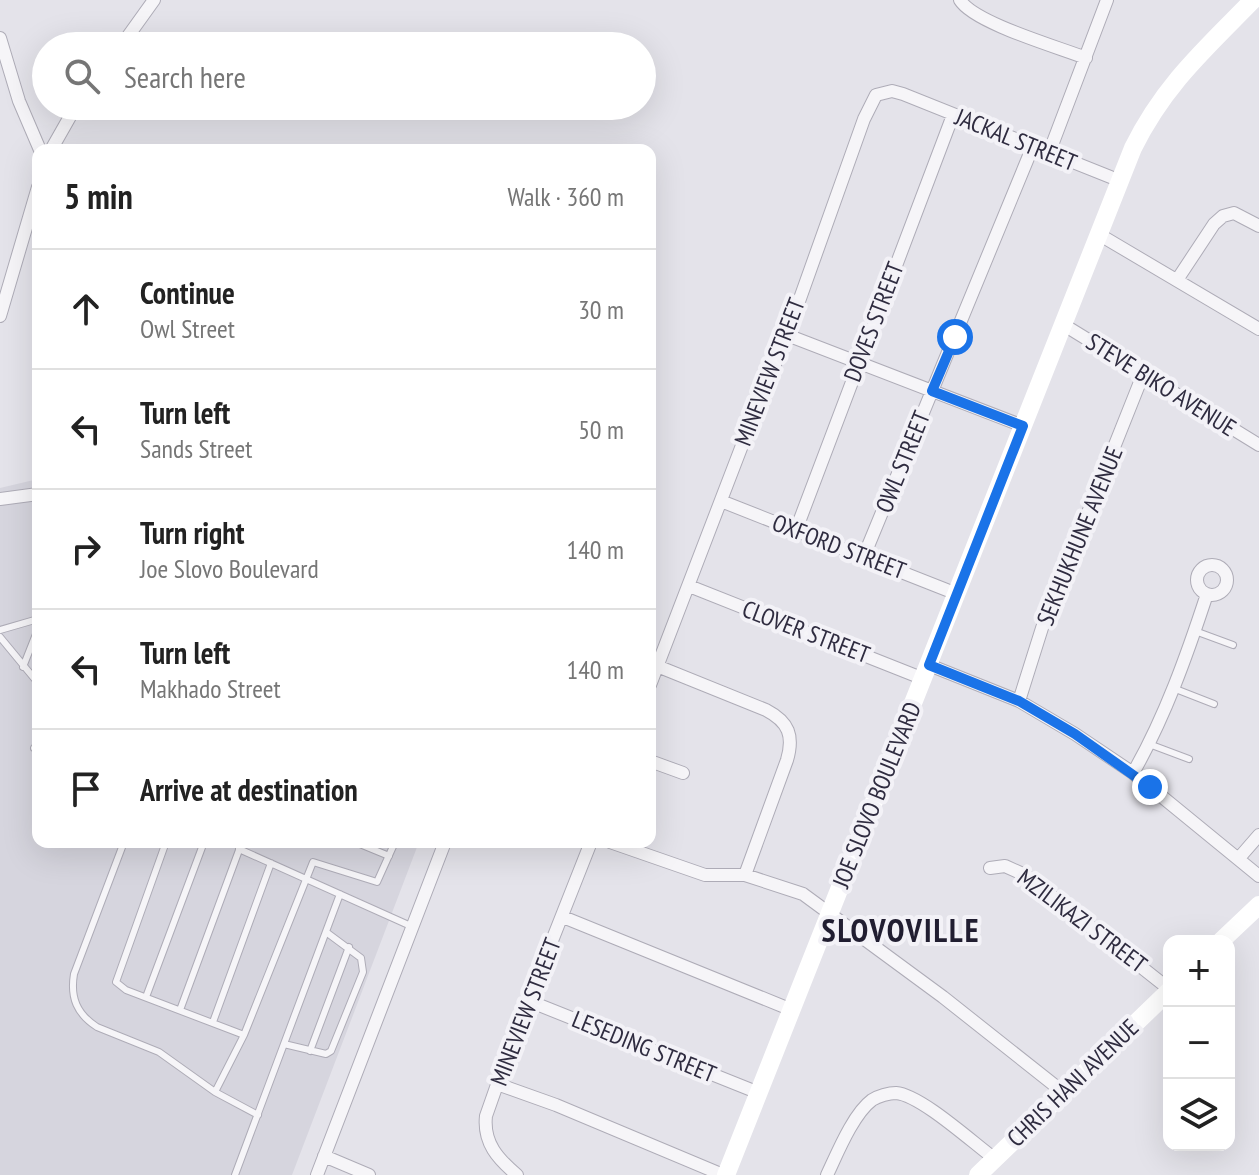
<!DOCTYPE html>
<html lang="en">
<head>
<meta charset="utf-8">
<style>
  :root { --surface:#fff; --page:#f6f6f6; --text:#222; --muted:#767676; --line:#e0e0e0 }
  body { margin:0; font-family:"PT Sans Narrow",sans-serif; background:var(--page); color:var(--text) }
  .controls { position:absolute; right:24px; bottom:24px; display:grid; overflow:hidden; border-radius:16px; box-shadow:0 8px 32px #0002 }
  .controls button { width:72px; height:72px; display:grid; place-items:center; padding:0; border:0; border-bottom:2px solid var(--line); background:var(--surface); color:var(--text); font:40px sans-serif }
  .stop { position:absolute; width:24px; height:24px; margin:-18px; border:6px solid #1a73e8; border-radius:50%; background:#fff }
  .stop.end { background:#1a73e8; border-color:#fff; box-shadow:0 2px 8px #0008 }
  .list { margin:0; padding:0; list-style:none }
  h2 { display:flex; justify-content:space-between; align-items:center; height:104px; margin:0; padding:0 32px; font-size:34px }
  h2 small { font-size:26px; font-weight:400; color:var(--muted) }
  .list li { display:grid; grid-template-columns:52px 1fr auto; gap:24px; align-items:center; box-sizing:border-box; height:120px; padding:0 32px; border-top:2px solid var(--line) }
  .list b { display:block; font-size:30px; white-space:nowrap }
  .list p { margin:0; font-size:26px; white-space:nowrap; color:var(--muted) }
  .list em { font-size:26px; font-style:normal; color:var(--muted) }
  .icon { flex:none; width:44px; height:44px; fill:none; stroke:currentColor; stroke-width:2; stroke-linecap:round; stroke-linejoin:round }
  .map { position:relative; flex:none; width:1259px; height:1175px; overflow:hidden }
  .search { position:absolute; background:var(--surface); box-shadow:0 8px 32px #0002; left:32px; top:32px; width:624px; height:88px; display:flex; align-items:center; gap:20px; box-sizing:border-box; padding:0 28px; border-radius:44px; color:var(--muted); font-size:30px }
  .panel { position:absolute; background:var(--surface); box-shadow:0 8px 32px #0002; left:32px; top:144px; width:624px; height:704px; border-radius:16px }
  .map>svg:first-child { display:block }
  .built { fill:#d6d5de }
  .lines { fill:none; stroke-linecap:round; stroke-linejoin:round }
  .lane-casing { stroke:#aeacb7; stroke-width:8 }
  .street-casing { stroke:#aeacb7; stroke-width:14 }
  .lane { stroke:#f6f5f8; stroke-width:6 }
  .street { stroke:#f6f5f8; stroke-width:12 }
  .secondary { stroke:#fff; stroke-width:18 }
  .route { stroke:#1a73e8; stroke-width:10 }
  .labels { text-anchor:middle; stroke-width:8; stroke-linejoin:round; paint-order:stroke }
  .street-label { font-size:24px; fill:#2f2c40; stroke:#f3f2f7 }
  .district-label { font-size:32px; font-weight:bold; letter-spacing:2px; fill:#211e31; stroke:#f3f2f7 }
</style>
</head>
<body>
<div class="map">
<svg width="1259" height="1175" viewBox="0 0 1259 1175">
  <rect width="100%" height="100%" fill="#e4e3ea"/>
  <path class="built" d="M38 479V842H419L292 1175H0V488Z"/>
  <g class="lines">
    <defs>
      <path id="lane" d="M0 630 38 619
        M1195 631 1233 645
        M0 637 38 683
        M23 667 38 629
        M1173 688 1214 704
        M1149 744 1189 759
        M34 748 38 749
        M124 842 74 974C70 998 77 1014 97 1027L159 1052 215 1092 258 1115
        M166 842 116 982 126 990 244 1035
        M355 842 389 856
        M239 849 413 927
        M146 997 204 842
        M180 1010 242 842
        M213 1022 271 863
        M284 1044 326 1054 331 1051 363 972 361 958 326 932
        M310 1051 349 947
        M215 1092 244 1035 313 862 377 882 395 842
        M235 1175 340 894"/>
      <path id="street" d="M960 0C974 23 1058 47 1086 58
        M0 38 19 101 40 150
        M121 46 154 0
        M51 150 76 106
        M1049 153 1107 0
        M1100 235 1259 329
        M1177 280 1214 224 1223 216 1234 213 1259 226
        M0 316 38 187
        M1064 325 1259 445
        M787 335 1023 426
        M0 499 38 494
        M721 501 957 594
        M796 530 953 115
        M864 556 1033 146
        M1197 580a15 15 0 1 1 30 0a15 15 0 1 1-30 0Z
        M689 586 924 679
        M929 665 1019 701 1075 734 1133 773 1259 876
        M657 666 766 710C789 722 794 736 787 760L745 875
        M650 685 746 435 787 335 864 119 876 95 892 91 903 94 1118 180
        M1019 701 1042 628 1144 372
        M650 761 683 773
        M1133 773C1165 717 1187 655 1207 594
        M610 842 705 875H745L803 894 943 997 1063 1092
        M1239 858 1259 835
        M990 868 1005 866 1025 875 1169 989
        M563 917 792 1010
        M529 1001 759 1093
        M497 1084 556 1105 723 1175
        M324 1156 369 1175
        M317 1175 445 842
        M517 1175C498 1159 483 1143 486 1116L512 1042 591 842
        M827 1175C837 1154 853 1114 872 1100 878 1096 889 1093 896 1093 921 1095 973 1143 995 1159"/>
    </defs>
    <use href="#lane" class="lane-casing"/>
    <use href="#street" class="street-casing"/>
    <use href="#lane" class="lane"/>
    <use href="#street" class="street"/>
    <path class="secondary" d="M1221 941 1259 905
      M726 1175 1133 148C1164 85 1205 49 1253 0
      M978 1175 1169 991"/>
  </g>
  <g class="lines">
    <path class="route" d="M955 337 932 391 1023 426 929 665 1019 701 1075 734 1150 787"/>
  </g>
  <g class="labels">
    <g class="street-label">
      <text transform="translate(1016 140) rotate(22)" y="8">JACKAL STREET</text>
      <text transform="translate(874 322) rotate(-69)" y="8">DOVES STREET</text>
      <text transform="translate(770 372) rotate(-69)" y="8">MINEVIEW STREET</text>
      <text transform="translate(1161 385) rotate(32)" y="8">STEVE BIKO AVENUE</text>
      <text transform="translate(903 462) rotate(-68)" y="8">OWL STREET</text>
      <text transform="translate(1080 536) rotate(-68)" y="8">SEKHUKHUNE AVENUE</text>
      <text transform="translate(839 547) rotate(21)" y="8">OXFORD STREET</text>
      <text transform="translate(806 632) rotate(21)" y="8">CLOVER STREET</text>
      <text transform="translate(877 795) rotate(-68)" y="8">JOE SLOVO BOULEVARD</text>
      <text transform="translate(1082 921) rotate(37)" y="8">MZILIKAZI STREET</text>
      <text transform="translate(526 1012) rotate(-69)" y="8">MINEVIEW STREET</text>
      <text transform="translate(644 1047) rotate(22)" y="8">LESEDING STREET</text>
      <text transform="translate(1073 1083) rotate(-44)" y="8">CHRIS HANI AVENUE</text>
    </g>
    <g class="district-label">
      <text x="901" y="942">SLOVOVILLE</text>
    </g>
  </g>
</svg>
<div class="controls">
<button>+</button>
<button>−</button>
<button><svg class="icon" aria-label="layers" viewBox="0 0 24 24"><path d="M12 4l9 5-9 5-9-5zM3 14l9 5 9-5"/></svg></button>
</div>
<div class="stop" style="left:955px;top:337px"></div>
<div class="stop end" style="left:1150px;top:787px"></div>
<div class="search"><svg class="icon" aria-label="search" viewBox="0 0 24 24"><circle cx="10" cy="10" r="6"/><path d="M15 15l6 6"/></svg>Search here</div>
<section class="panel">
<h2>5 min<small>Walk · 360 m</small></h2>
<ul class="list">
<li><svg class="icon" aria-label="ahead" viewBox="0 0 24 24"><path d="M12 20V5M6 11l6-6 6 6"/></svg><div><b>Continue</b><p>Owl Street</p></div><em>30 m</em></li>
<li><svg class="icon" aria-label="left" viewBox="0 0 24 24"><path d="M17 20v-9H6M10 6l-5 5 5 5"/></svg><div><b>Turn left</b><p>Sands Street</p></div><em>50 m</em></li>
<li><svg class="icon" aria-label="right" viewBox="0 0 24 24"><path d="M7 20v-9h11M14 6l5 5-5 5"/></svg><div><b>Turn right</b><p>Joe Slovo Boulevard</p></div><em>140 m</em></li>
<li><svg class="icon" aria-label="left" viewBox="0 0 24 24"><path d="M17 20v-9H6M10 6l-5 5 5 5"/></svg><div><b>Turn left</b><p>Makhado Street</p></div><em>140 m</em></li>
<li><svg class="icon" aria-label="arrive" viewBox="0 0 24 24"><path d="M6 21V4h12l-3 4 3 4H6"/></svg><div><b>Arrive at destination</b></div></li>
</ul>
</section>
</div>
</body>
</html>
